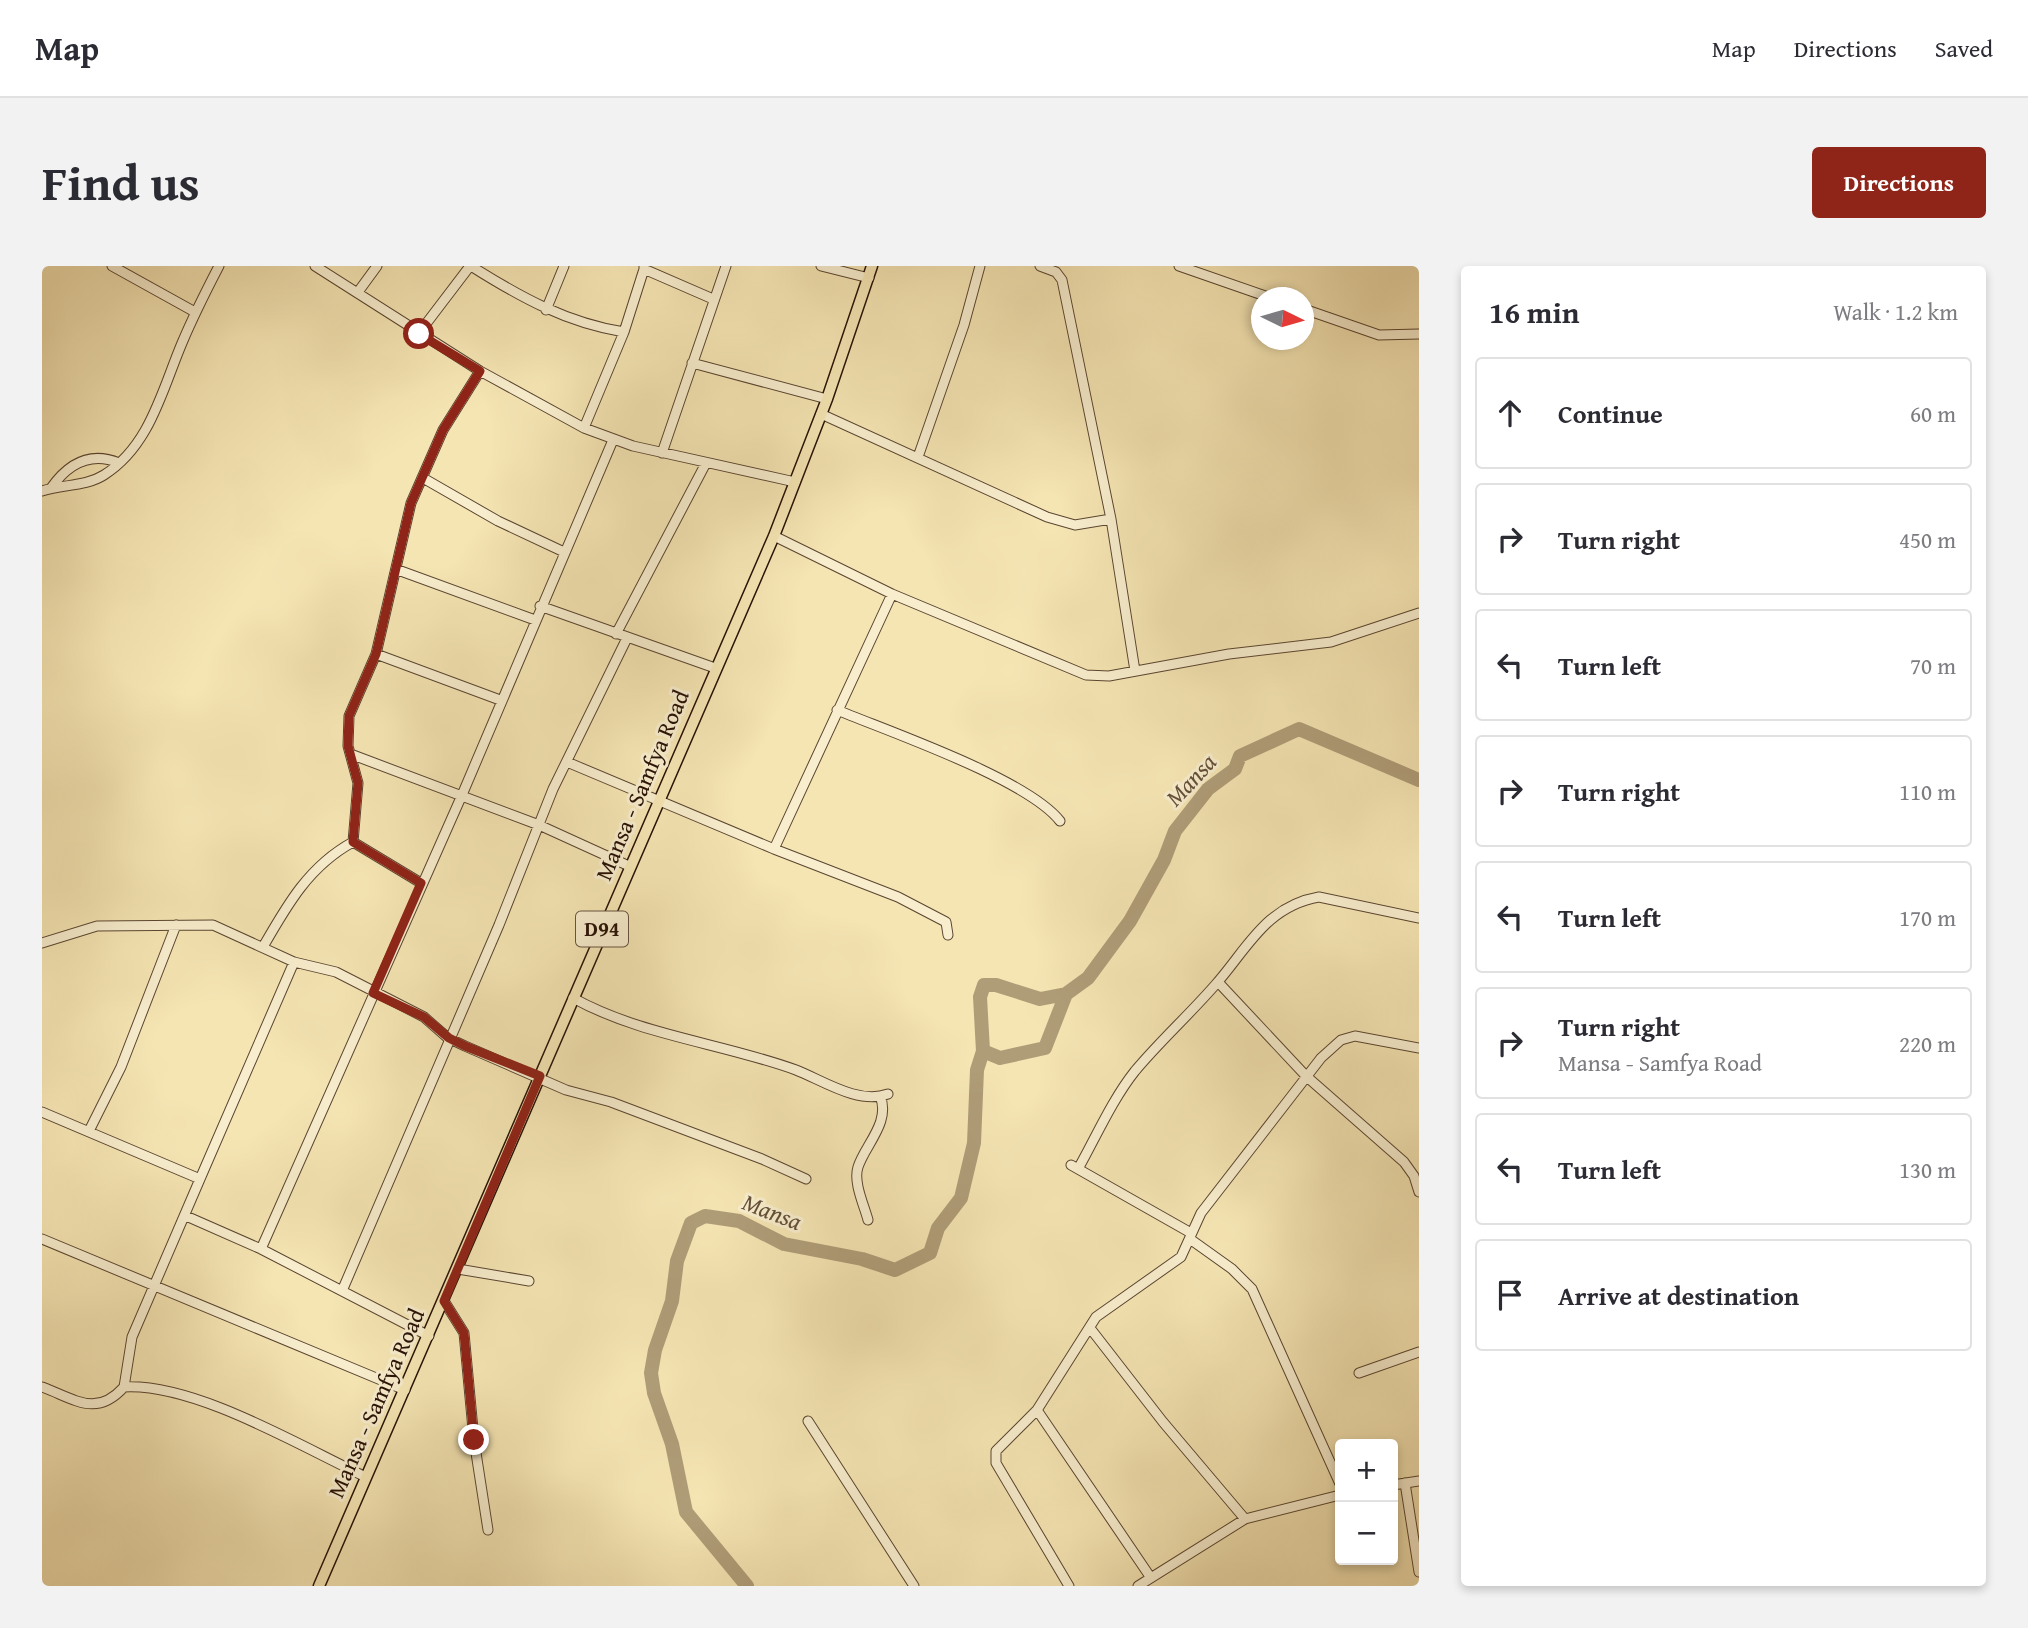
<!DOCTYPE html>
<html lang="en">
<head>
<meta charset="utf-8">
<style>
  :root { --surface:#fff; --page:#f2f2f3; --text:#2b2b33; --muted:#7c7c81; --line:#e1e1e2; --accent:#8f2418 }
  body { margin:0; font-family:"Gentium Book Plus",serif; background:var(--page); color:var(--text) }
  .controls { position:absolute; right:21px; bottom:21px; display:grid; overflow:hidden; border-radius:7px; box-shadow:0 4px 10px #0003 }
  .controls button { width:63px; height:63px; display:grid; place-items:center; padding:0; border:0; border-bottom:2px solid var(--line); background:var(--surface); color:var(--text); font:35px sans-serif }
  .compass { position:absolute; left:1209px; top:21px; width:63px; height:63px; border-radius:50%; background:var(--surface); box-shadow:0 4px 10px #0003; rotate:95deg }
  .stop { position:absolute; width:21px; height:21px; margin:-16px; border:5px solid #8f2418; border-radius:50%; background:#fff }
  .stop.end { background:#8f2418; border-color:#fff; box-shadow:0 2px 7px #0008 }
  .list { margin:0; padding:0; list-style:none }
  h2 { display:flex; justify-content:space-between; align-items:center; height:91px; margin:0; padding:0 28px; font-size:30px }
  h2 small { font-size:23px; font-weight:400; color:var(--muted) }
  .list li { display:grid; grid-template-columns:46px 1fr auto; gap:21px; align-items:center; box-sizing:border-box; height:112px; margin:0 14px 14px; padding:0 14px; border:2px solid var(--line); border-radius:7px }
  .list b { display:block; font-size:26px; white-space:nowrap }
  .list p { margin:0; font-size:23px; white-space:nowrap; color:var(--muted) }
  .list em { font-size:23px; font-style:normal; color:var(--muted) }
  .icon { flex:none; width:38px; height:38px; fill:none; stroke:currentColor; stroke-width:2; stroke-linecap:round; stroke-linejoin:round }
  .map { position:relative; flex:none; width:1377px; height:1320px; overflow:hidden; border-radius:7px }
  header { display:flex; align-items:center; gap:42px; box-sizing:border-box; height:98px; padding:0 35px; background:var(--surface); border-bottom:2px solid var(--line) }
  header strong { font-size:33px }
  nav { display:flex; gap:38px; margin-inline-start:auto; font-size:24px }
  .intro { display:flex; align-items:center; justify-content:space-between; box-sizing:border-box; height:168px; padding:0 42px }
  h1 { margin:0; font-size:49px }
  .button { padding:18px 32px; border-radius:7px; background:var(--accent); color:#fff; font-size:24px; font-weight:700 }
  main { display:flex; gap:42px; padding:0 42px }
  aside { flex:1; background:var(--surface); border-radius:7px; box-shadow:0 4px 10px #0003 }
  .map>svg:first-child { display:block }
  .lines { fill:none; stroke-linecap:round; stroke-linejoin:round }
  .river { stroke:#af9d78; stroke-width:14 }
  .minor-casing { stroke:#5a4530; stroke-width:11 }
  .major-casing { stroke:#271005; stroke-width:13 }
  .minor { stroke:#f8eece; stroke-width:9 }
  .major { stroke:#f5e5b3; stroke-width:10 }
  .route { stroke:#8f2418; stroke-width:9 }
  .labels { text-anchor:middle; stroke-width:6; stroke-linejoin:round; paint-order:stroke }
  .shield { fill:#f8eece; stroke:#665341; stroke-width:2 }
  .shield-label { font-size:21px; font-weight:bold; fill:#271005 }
  .street-label { font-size:23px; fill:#271005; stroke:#f8eece }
  .water-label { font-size:24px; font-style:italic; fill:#644f39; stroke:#f8eece }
</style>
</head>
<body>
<header>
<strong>Map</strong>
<nav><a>Map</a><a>Directions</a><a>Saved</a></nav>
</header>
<div class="intro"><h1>Find us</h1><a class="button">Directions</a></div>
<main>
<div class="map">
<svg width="1377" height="1320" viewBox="0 0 1377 1320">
  <rect width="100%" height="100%" fill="#f5e5b3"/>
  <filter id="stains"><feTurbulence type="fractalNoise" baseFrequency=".00286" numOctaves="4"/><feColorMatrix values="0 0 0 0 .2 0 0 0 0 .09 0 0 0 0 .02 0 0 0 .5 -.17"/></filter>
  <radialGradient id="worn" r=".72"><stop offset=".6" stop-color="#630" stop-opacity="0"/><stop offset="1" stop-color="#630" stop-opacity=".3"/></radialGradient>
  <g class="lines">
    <path class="river" d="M941 785 958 792 1003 782 1024 728
      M705 1320 644 1246 630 1178 612 1127 609 1107 613 1084 630 1035 635 995 649 957 663 950 697 955 742 978 820 993 853 1004 888 987 896 962 919 932 932 877 935 804 941 785 938 731 942 719H954L998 733 1024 728 1046 712 1088 655 1122 594 1133 565 1166 523 1193 503 1198 490 1257 463 1377 514"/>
    <defs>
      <path id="minor" d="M70 0 153 46
        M273 0 438 105 542 162 591 180 753 216
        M429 0C478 31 525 57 582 66
        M602 0V3L671 33
        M779 0 827 12
        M998 0 1014 6 1020 14 1069 253 1093 405
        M1137 0 1229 32
        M316 26 335 0
        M1262 43 1337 69 1377 68
        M504 44 522 0
        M377 67 428 0
        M650 97 785 133
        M779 148 1005 251 1033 259 1069 253
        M542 162 582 66 602 3
        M620 187 684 0
        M876 191 922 59 938 0
        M381 212 456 255 522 286
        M9 222C26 198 48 185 77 197
        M0 225C21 218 43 221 62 209 108 180 120 124 140 77 151 51 164 25 177 0
        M732 270 850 328 1044 409 1067 410 1187 388 1289 376 1377 347
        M356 304 493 354
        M498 340 673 402
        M574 368 664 197
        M334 388 458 434
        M795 444C848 466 985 513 1018 555
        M311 489 497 559 587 600
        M525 496 732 583 856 631 904 656 906 669
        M311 576 316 517 306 480 307 450 334 388 369 237 401 164 438 105
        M311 576 379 617
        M732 583 850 328
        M0 677 55 660 171 659 252 696 294 706 382 751 406 772 423 780 524 824 569 836 720 893 764 913
        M221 681C245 639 267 600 311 576
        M1176 716 1264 810 1362 896 1372 910 1377 926
        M531 732C600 770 680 777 754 804 780 814 816 839 846 828
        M0 846 158 913 90 1071 82 1121C153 1117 258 1180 324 1211
        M47 865 79 801 134 659
        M1029 899 1149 967
        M1036 903C1054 871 1070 834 1093 805 1118 775 1148 748 1174 718 1205 683 1224 640 1277 631L1377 652
        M158 913 252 696
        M144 950 219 983 387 1070
        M826 954C822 939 811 916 816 901 823 879 849 856 838 830
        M0 973 363 1124
        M1148 973 1190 1003 1210 1023 1298 1218
        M219 983 420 529 571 174
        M416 1003 487 1015
        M300 1025 457 659 511 523 585 372
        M402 1035 422 1067 432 1174 446 1264
        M1048 1062 1121 1156 1203 1253
        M1317 1107 1377 1086
        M0 1121C33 1133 54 1152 82 1121
        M995 1144 1109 1312
        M766 1155 872 1320
        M1363 1217 1377 1306
        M1351 1219 1377 1215
        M1027 1320 954 1197V1185L995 1144 1054 1051 1139 991 1159 947 1279 792 1299 774 1313 770 1377 782
        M1096 1320 1203 1253 1298 1229"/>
      <path id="major" d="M277 1320 732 270 785 133 830 0"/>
    </defs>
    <use href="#minor" class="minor-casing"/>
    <use href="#major" class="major-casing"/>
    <use href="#minor" class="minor"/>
    <use href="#major" class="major"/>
  </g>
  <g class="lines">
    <path class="route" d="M377 68 438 105 401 164 369 237 334 388 307 450 306 480 316 517 311 576 379 617 331 727 382 751 407 772 423 780 498 810 402 1035 422 1067 432 1174"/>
  </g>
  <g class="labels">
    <rect class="shield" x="534" y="645.5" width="52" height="35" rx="5"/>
    <g class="shield-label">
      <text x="560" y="670">D94</text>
    </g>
    <g class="street-label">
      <text transform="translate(600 519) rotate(-67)" y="8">Mansa - Samfya Road</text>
      <text transform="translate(334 1137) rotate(-66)" y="8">Mansa - Samfya Road</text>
    </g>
    <g class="water-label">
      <text transform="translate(1149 514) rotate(-47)" y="8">Mansa</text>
      <text transform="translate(730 946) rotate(21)" y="8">Mansa</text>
    </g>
  </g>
  <rect width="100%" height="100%" filter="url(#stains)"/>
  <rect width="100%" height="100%" fill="url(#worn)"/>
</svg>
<div class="controls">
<button>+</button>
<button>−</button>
</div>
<svg class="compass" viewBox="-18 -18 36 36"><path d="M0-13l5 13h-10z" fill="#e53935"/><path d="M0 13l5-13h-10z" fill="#7c7c81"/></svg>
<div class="stop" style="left:377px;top:68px"></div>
<div class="stop end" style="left:432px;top:1174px"></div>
</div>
<aside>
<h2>16 min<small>Walk · 1.2 km</small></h2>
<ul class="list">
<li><svg class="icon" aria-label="ahead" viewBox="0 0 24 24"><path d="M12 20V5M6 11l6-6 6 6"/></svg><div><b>Continue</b></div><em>60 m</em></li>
<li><svg class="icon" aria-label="right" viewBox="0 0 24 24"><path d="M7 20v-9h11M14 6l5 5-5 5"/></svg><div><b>Turn right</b></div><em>450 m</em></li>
<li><svg class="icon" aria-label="left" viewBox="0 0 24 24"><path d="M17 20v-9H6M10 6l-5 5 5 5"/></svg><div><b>Turn left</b></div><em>70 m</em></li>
<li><svg class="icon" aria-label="right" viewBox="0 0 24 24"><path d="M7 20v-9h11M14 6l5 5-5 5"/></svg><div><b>Turn right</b></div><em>110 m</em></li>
<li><svg class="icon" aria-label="left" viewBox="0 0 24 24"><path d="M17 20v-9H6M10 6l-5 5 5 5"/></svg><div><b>Turn left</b></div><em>170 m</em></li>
<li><svg class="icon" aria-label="right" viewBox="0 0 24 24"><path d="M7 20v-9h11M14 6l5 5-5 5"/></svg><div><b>Turn right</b><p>Mansa - Samfya Road</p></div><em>220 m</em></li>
<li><svg class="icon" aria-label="left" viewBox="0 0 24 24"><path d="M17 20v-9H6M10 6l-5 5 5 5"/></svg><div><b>Turn left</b></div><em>130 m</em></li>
<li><svg class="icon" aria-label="arrive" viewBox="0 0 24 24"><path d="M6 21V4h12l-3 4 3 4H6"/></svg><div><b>Arrive at destination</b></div></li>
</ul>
</aside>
</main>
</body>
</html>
